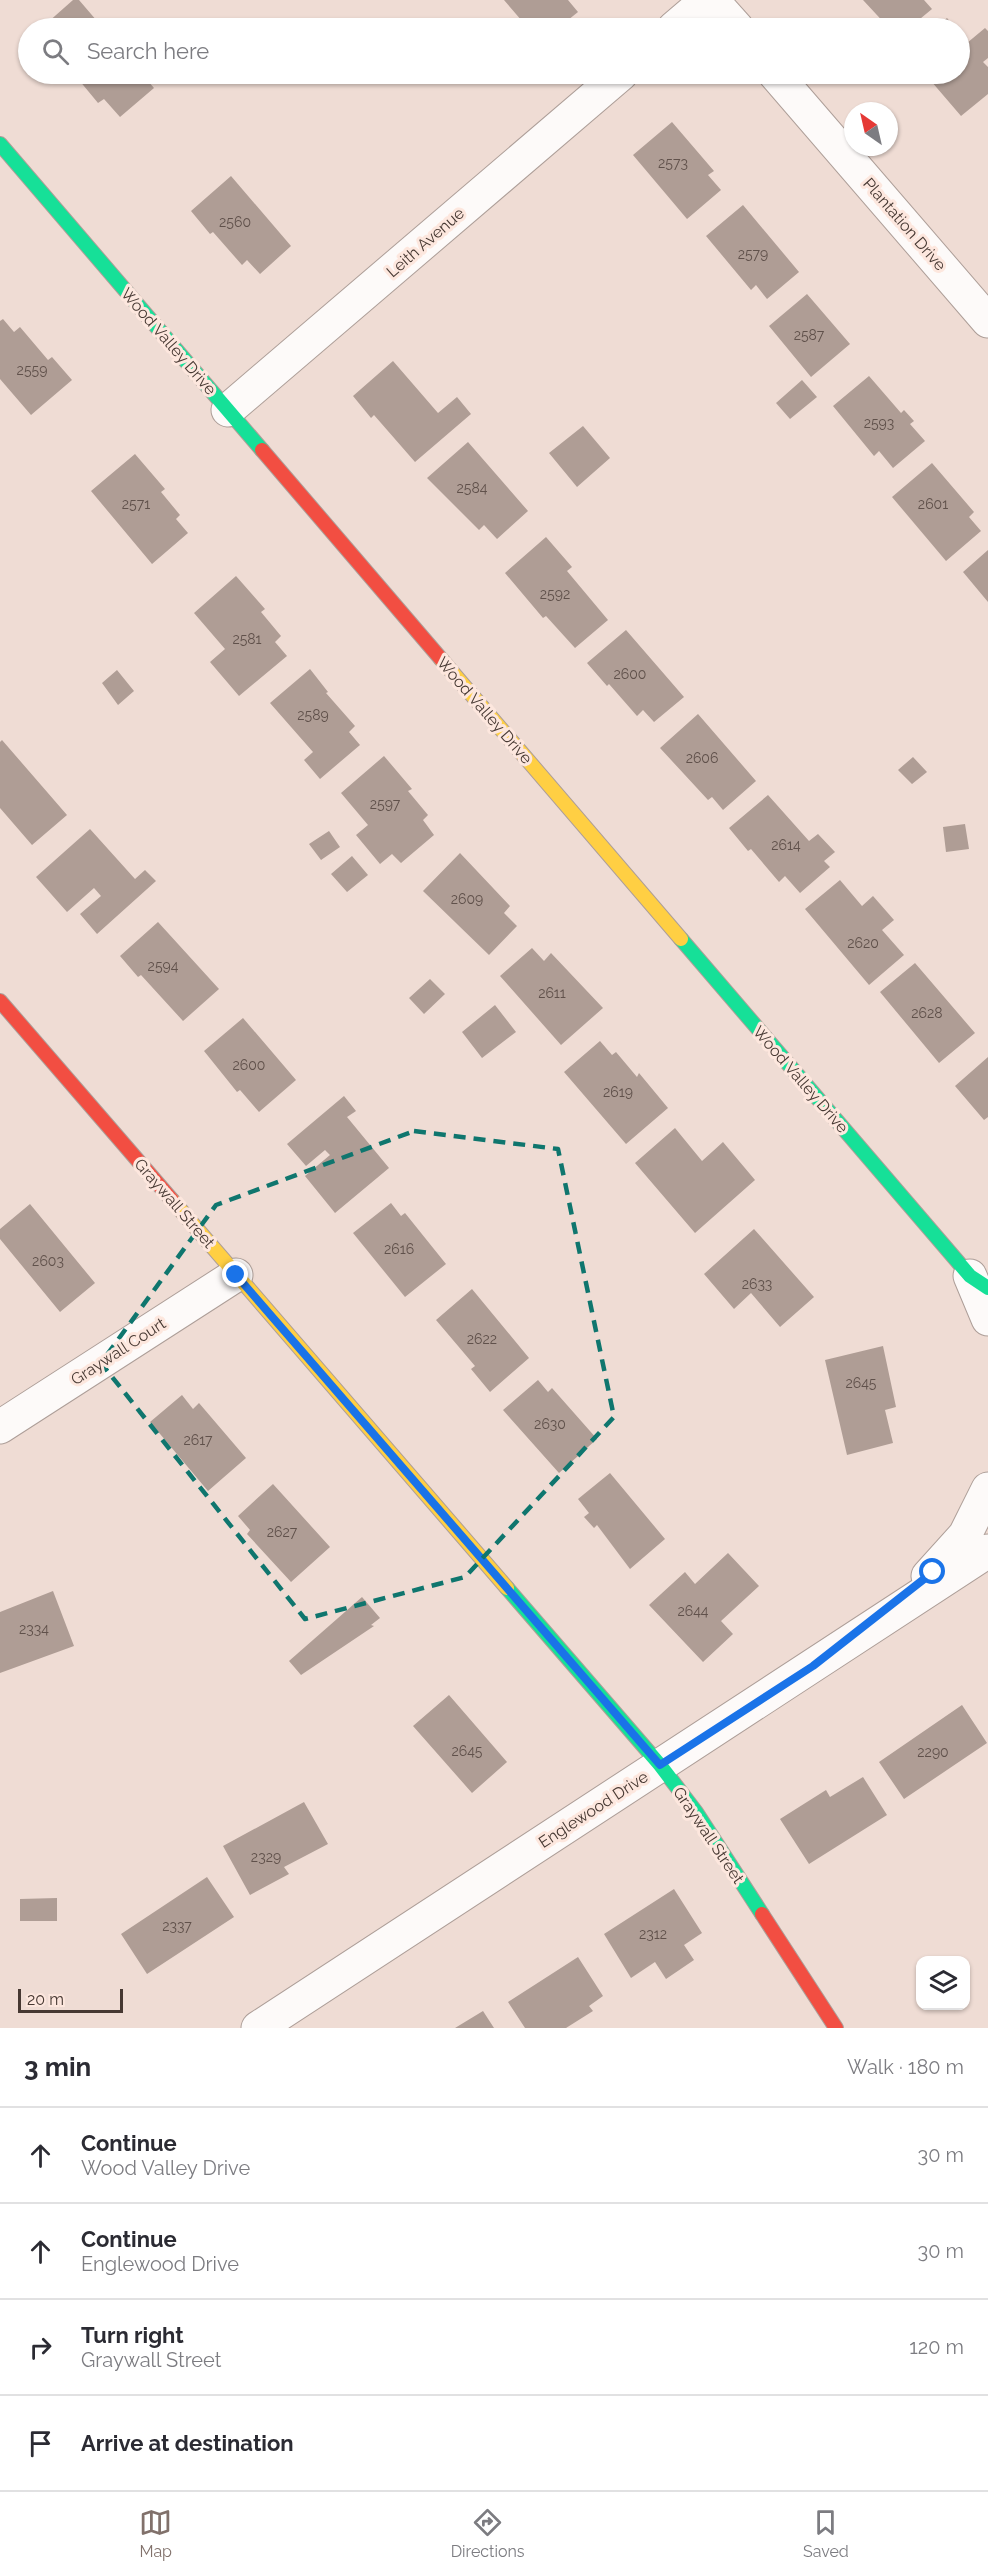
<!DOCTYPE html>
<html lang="en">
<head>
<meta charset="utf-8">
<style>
  :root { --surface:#fff; --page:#f7f7f7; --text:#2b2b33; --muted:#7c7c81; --line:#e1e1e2; --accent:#81716b }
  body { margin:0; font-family:Raleway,sans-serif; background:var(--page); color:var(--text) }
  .controls { position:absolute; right:18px; bottom:18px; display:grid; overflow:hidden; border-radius:12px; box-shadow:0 2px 4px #0004 }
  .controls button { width:54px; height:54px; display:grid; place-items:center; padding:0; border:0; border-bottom:2px solid var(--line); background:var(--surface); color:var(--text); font:30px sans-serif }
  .compass { position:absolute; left:844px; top:102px; width:54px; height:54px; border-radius:50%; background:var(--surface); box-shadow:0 2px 4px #0004; rotate:326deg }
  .scale { position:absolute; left:18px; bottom:15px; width:105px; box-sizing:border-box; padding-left:6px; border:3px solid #463832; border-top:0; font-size:16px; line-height:21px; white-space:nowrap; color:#463832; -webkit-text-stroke:4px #fde7de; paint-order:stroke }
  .stop { position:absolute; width:18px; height:18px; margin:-14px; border:4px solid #1a73e8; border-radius:50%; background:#fff }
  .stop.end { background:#1a73e8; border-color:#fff; box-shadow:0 2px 6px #0008 }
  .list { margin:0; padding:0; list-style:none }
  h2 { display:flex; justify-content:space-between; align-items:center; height:78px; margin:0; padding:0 24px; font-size:26px }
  h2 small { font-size:20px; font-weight:400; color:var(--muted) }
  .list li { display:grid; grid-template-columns:39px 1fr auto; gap:18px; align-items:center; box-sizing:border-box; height:96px; padding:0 24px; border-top:2px solid var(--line) }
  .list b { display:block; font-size:22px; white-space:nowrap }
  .list p { margin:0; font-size:20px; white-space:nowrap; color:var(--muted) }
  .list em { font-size:20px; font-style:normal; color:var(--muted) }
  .icon { flex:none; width:33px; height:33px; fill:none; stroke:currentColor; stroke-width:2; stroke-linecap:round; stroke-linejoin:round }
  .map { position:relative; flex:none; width:988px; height:2028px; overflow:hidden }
  .search { position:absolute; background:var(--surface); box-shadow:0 2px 4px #0004; left:18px; right:18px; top:18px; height:66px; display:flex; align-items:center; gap:15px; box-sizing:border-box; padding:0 21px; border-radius:33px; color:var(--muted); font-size:22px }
  .sheet { height:462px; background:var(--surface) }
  nav { display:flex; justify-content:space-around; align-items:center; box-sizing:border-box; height:84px; border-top:2px solid var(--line); background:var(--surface); font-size:16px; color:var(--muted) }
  nav a { display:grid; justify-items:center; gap:3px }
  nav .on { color:var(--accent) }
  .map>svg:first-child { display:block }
  .building { fill:#af9d95 }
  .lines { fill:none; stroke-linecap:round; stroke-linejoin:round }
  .street-casing { stroke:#ad9e98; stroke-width:35 }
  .fast-casing { stroke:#ad9e98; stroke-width:16 }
  .slow-casing { stroke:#ad9e98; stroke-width:16 }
  .jam-casing { stroke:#ad9e98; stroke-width:16 }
  .street { stroke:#fdfaf9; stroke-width:33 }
  .fast { stroke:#16e098; stroke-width:14 }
  .slow { stroke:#ffcf43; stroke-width:14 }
  .jam { stroke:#f24e42; stroke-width:14 }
  .route { stroke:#1a73e8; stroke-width:8 }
  .marked { fill:none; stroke:#0f766e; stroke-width:4.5; stroke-dasharray:12 8; stroke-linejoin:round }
  .labels { text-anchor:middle; stroke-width:6; stroke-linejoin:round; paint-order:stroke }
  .number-label { font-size:14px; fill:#60514b }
  .street-label { font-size:16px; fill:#463832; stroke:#fde7de }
</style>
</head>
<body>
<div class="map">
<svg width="988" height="2028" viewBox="0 0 988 2028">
  <rect width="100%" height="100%" fill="#efdcd4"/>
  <path class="building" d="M73 0H79L103 28H52L47 23Z
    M504 0H568L578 12 558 28H528Z
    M863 0H924L932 9 909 28H889Z
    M947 18 955 28H935Z
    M985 28 988 31V58L983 62 988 67V94L961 116 925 74H960V33L967 43Z
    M74 74H142L154 88 120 117 104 99 98 103Z
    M672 122 714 171 708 175 721 190 687 219 633 155Z
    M231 176 291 246 260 274 247 260 242 265 213 232 210 234 191 211Z
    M743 205 799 272 767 299 756 285 751 290 706 236Z
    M807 294 850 344 811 377 769 326Z
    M3 319 14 332 20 327 48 360 52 357 72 380 31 415 0 379V321Z
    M393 361 438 413 457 397 471 414 415 462 374 415 371 418 353 396Z
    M869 376 901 413 904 410 914 421 910 424 925 441 893 468 879 451 874 456 833 406Z
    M802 380 817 397 790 419 776 403Z
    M583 426 610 458 577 487 549 453Z
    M468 442 528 511 497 539 484 525 479 530 427 478Z
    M135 454 165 489 161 492 180 515 176 519 188 533 152 564 91 491Z
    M932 463 974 512 969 517 981 531 946 561 892 497Z
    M546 537 572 567 567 571 608 620 575 648 546 616 543 618 505 573Z
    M988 550V602L963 572Z
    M236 576 265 609 261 612 281 636 275 642 287 656 239 696 210 662 225 649 194 613Z
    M626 630 684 697 654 722 643 710 637 716 609 684 607 686 587 663Z
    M310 669 328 692 326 693 355 726 349 732 360 745 320 779 304 760 313 752 270 703Z
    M117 670 134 691 118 705 102 683Z
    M698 714 756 781 723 810 712 797 708 800 660 748Z
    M2 740 67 815 32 845 0 808V742Z
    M384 756 412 789 408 791 428 815 423 820 434 835 401 863 392 854 380 864 356 835 368 825 341 793Z
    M913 757 927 772 912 784 898 770Z
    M768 795 809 841 818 834 835 852 824 861 830 867 800 893 785 876 779 882 751 849 748 851 729 828Z
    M965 824 969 849 946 852 943 827Z
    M90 829 135 879 145 870 156 881 97 934 80 914 101 896 94 888 67 912 36 877Z
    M329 831 340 847 321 860 309 844Z
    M460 853 510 906 504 913 517 926 489 955 423 891Z
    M352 856 368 875 347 892 331 874Z
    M840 880 862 906 873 896 894 920 882 930 904 955 869 985 805 909Z
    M158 922 219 989 183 1021 141 975 138 977 120 956Z
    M532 948 544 961 551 953 603 1008 561 1045 500 976Z
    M915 963 975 1033 939 1063 880 992Z
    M430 979 445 994 424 1014 409 998Z
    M495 1005 516 1032 482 1058 462 1032Z
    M243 1018 296 1080 259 1112 240 1090 237 1092 204 1051Z
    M600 1041 612 1055 616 1052 637 1077 639 1073 668 1108 626 1144 564 1072Z
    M988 1057V1117L984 1120 955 1086Z
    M344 1096 356 1111 347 1117 389 1168 335 1213 305 1176 330 1155 325 1150 306 1166 287 1144Z
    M675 1128 702 1161 723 1142 755 1180 695 1233 635 1163Z
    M391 1203 401 1216 405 1213 446 1264 405 1297 353 1233Z
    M30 1204 95 1283 60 1312 0 1239V1229Z
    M754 1229 814 1297 780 1327 751 1293 734 1309 704 1274Z
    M472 1289 529 1358 490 1392 471 1369 475 1366 436 1320Z
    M883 1346 896 1407 885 1410 893 1443 847 1455 825 1360Z
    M538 1380 548 1392 552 1388 597 1439 559 1473 503 1410Z
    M182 1395 193 1409 199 1403 246 1458 208 1491 150 1422Z
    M610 1473 665 1539 630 1569 597 1525 594 1528 584 1517 589 1513 578 1499Z
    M273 1484 330 1547 291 1582 247 1534 250 1530 238 1516Z
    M728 1553 759 1586 721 1621 733 1634 703 1662 649 1605 685 1572 695 1584Z
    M53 1591 74 1646 0 1673V1612Z
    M362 1597 380 1618 371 1625 374 1626 301 1675 289 1661Z
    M449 1695 507 1762 472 1793 413 1726Z
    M962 1705 987 1743 904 1799 879 1762Z
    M863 1777 887 1815 809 1864 780 1819 826 1790 830 1797Z
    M304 1802 328 1844 284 1867 289 1874 250 1895 223 1846Z
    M207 1877 234 1917 147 1974 121 1934Z
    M674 1889 702 1933 684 1945 694 1960 666 1979 655 1962 631 1978 604 1934Z
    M57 1898V1921H20V1899Z
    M578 1957 603 1996 589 2006 593 2011 566 2028H525L508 2002Z
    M483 2011 494 2028H455Z"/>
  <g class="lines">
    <defs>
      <path id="street" d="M712 0 737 28
        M674 28 707 0
        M775 74 988 321
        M228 410 621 74
        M970 1276 988 1319
        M0 1427 236 1275
        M928 1576 965 1535 988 1489
        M258 2028 988 1551"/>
      <path id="fast" d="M0 144 262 450
        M681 939 970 1276 988 1288
        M507 1588 660 1765 696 1812 762 1914"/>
      <path id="slow" d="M441 659 681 939
        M172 1200 507 1588"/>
      <path id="jam" d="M262 450 441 659
        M0 1001 172 1200
        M762 1914 836 2028"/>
    </defs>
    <use href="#street" class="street-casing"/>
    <use href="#fast" class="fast-casing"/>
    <use href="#slow" class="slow-casing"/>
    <use href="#jam" class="jam-casing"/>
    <use href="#street" class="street"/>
    <use href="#fast" class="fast"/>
    <use href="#slow" class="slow"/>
    <use href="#jam" class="jam"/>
  </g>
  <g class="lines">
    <path class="route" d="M236 1275 660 1765 813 1666 933 1572"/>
  </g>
  <path class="marked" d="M414 1131 558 1149 614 1417 465 1577 305 1619 101 1363 216 1205Z"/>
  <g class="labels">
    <g class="number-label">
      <text x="673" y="168">2573</text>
      <text x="235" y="227">2560</text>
      <text x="753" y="259">2579</text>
      <text x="809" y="340">2587</text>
      <text x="32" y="375">2559</text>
      <text x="879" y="428">2593</text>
      <text x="472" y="493">2584</text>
      <text x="136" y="509">2571</text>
      <text x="933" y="509">2601</text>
      <text x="555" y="599">2592</text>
      <text x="247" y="644">2581</text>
      <text x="630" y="679">2600</text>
      <text x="313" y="720">2589</text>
      <text x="702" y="763">2606</text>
      <text x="385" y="809">2597</text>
      <text x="786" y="850">2614</text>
      <text x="467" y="904">2609</text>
      <text x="863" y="948">2620</text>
      <text x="163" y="971">2594</text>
      <text x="552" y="998">2611</text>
      <text x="927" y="1018">2628</text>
      <text x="249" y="1070">2600</text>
      <text x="618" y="1097">2619</text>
      <text x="399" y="1254">2616</text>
      <text x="48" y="1266">2603</text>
      <text x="757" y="1289">2633</text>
      <text x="482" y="1344">2622</text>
      <text x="861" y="1388">2645</text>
      <text x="550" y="1429">2630</text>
      <text x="198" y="1445">2617</text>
      <text x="282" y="1537">2627</text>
      <text x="693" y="1616">2644</text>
      <text x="34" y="1634">2334</text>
      <text x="467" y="1756">2645</text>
      <text x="933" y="1757">2290</text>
      <text x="266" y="1862">2329</text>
      <text x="177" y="1931">2337</text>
      <text x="653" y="1939">2312</text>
    </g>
    <g class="street-label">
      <text transform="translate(905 224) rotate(49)" y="6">Plantation Drive</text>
      <text transform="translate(425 242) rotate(-41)" y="6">Leith Avenue</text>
      <text transform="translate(169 341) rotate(49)" y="6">Wood Valley Drive</text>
      <text transform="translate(485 710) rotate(49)" y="6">Wood Valley Drive</text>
      <text transform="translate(801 1079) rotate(49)" y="6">Wood Valley Drive</text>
      <text transform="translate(175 1203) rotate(49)" y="6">Graywall Street</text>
      <text transform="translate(118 1351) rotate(-33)" y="6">Graywall Court</text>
      <text transform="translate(593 1809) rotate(-33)" y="6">Englewood Drive</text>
      <text transform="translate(709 1835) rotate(56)" y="6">Graywall Street</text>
    </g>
  </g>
</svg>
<div class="controls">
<button><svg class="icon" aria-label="layers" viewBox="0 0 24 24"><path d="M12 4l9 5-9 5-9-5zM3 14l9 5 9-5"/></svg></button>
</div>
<svg class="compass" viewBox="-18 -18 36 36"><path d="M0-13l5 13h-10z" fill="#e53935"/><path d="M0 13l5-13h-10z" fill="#7c7c81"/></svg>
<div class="scale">20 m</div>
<div class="stop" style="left:933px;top:1572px"></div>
<div class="stop end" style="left:236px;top:1275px"></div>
<div class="search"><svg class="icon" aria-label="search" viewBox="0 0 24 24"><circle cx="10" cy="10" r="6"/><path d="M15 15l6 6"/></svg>Search here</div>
</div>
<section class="sheet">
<h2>3 min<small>Walk · 180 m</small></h2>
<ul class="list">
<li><svg class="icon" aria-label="ahead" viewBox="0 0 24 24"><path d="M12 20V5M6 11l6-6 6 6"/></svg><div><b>Continue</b><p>Wood Valley Drive</p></div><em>30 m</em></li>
<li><svg class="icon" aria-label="ahead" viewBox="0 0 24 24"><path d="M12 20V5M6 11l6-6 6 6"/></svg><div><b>Continue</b><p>Englewood Drive</p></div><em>30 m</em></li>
<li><svg class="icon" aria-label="right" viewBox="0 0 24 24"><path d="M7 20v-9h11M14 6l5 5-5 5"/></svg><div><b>Turn right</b><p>Graywall Street</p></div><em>120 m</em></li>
<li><svg class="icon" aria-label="arrive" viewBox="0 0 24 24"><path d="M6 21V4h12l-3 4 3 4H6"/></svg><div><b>Arrive at destination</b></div></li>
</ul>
</section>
<nav>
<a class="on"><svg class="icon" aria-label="map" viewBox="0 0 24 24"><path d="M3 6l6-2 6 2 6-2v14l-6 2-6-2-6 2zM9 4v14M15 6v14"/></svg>Map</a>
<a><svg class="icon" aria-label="directions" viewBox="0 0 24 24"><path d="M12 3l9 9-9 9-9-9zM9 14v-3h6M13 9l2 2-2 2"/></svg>Directions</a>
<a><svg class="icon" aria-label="saved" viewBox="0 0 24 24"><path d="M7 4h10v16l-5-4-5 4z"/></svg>Saved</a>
</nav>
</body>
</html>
